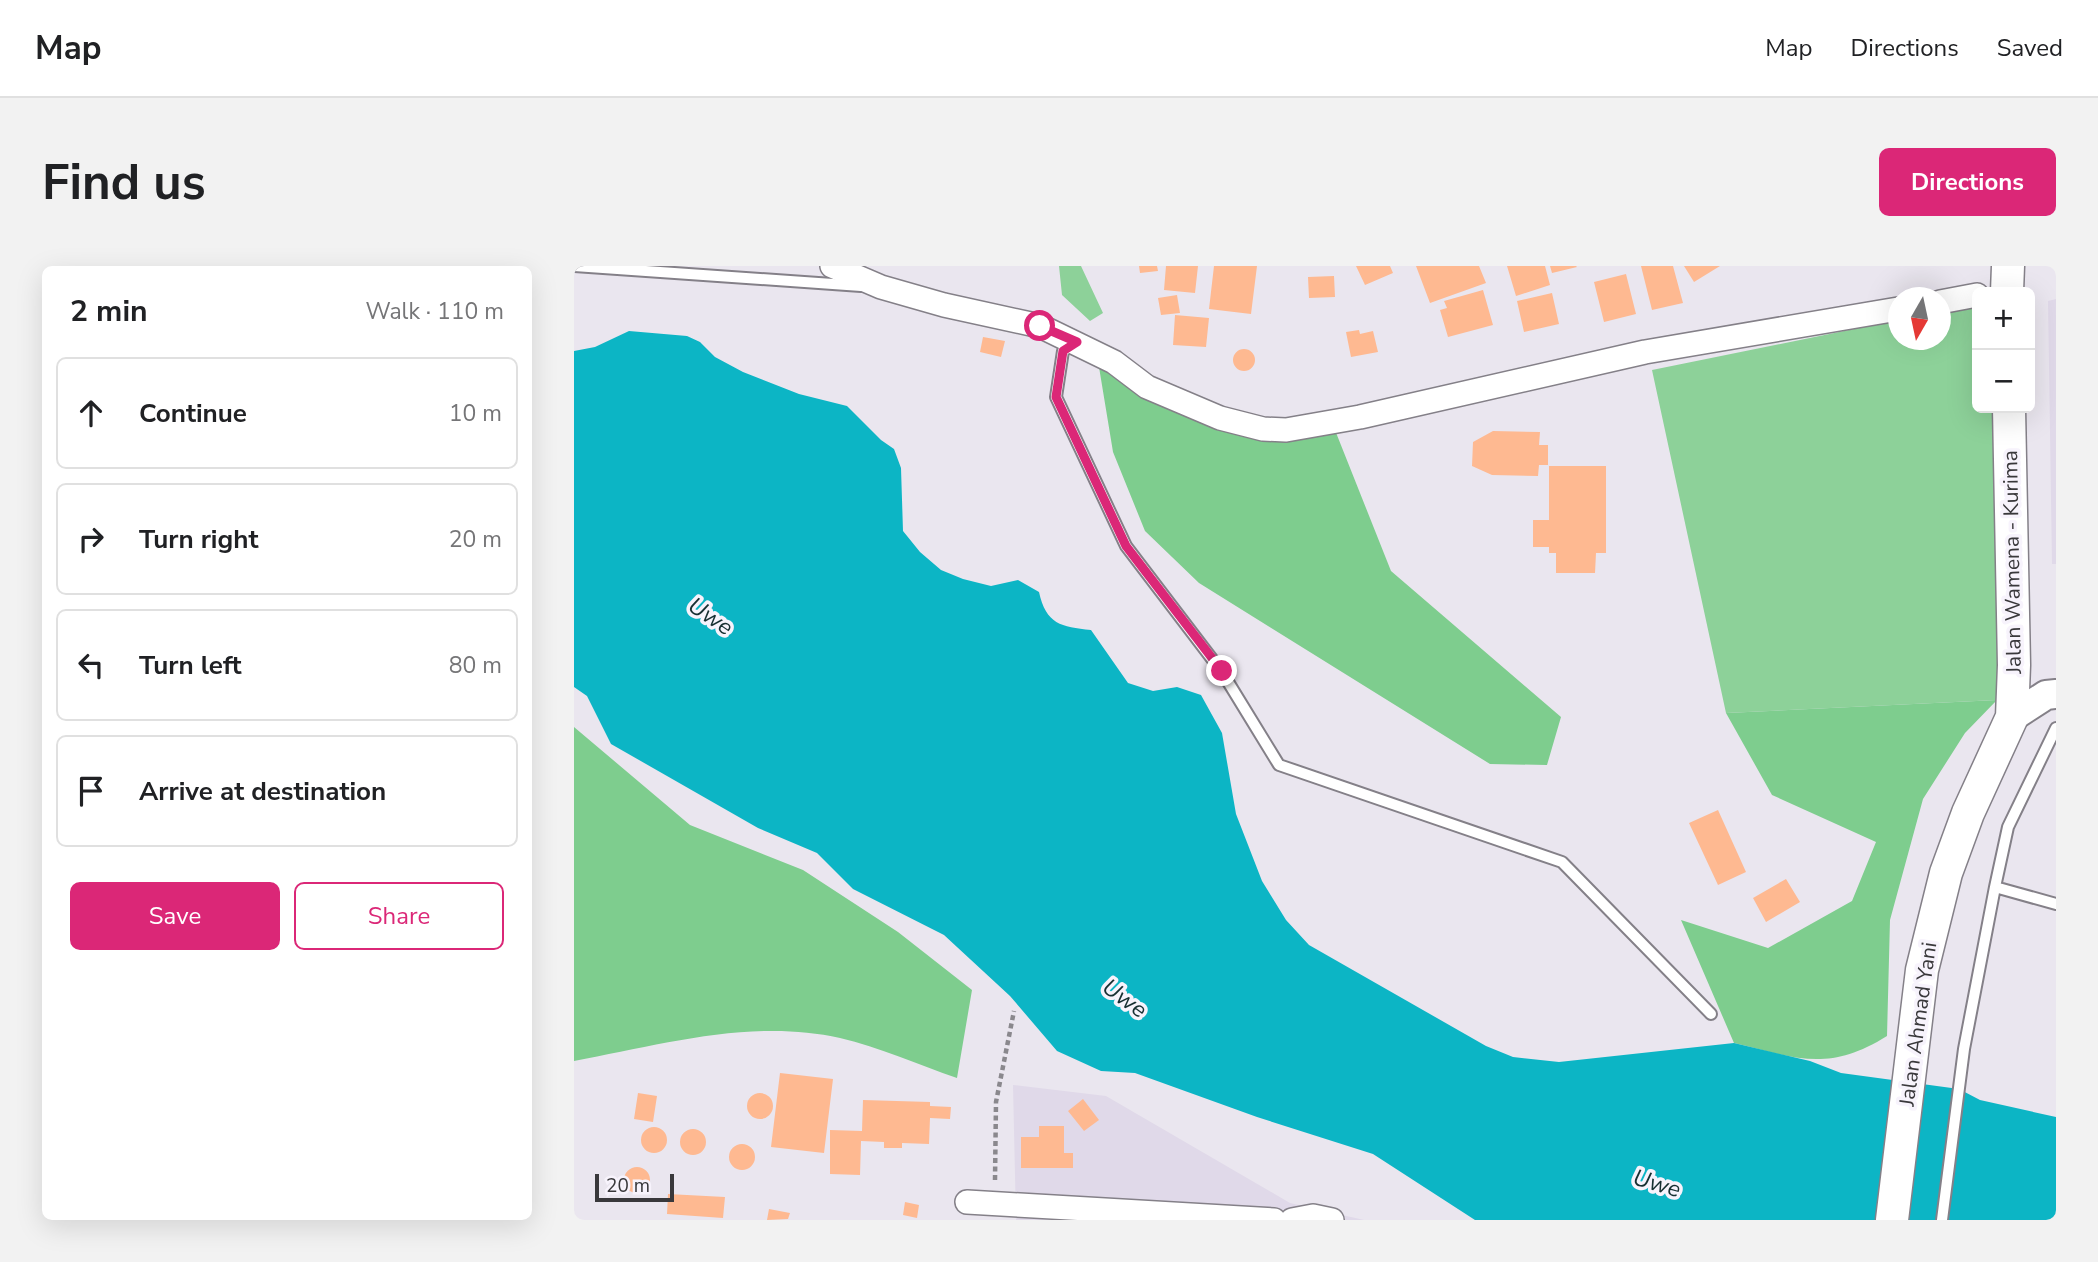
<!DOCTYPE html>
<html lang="en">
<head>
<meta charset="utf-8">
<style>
  :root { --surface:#fff; --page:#f2f2f2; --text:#202124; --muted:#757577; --line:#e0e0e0; --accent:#db2777 }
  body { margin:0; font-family:"Nunito Sans",sans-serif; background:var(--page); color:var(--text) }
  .controls { position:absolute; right:21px; top:21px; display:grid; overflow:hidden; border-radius:10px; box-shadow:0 7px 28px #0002 }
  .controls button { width:63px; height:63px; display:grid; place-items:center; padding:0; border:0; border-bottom:2px solid var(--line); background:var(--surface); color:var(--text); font:35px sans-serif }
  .compass { position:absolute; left:1314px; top:21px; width:63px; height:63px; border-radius:50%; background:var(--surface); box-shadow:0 7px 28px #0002; rotate:189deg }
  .scale { position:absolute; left:21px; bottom:18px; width:79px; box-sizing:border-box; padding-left:7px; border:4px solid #39383b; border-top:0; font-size:19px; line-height:24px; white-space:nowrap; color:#39383b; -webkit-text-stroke:5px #f7f3fc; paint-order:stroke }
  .stop { position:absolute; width:21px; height:21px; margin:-16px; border:5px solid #db2777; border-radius:50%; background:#fff }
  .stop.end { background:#db2777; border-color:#fff; box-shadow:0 2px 7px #0008 }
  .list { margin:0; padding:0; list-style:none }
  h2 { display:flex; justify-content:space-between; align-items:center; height:91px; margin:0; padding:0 28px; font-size:30px }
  h2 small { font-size:23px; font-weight:400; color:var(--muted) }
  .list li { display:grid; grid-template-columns:46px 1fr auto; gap:21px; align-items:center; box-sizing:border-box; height:112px; margin:0 14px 14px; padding:0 14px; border:2px solid var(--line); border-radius:10px }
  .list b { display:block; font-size:26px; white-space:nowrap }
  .list em { font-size:23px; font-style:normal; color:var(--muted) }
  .actions { display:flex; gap:14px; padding:21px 28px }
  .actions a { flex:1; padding:16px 0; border:2px solid var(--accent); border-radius:10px; text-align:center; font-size:24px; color:var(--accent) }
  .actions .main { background:var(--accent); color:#fff }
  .icon { flex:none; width:38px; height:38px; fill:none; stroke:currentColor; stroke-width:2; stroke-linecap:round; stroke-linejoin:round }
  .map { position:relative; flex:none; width:1482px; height:954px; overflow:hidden; border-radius:10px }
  header { display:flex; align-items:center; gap:42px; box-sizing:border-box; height:98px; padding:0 35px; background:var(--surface); border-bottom:2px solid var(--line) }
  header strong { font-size:33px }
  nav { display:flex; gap:38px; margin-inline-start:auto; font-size:24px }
  .intro { display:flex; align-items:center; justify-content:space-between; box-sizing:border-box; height:168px; padding:0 42px }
  h1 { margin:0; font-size:49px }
  .button { padding:18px 32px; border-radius:10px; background:var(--accent); color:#fff; font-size:24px; font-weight:700 }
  main { display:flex; gap:42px; padding:0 42px }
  aside { flex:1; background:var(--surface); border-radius:10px; box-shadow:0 7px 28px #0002 }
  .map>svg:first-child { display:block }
  .built { fill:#e0d9e9 }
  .green { fill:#8dd199 }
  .forest { fill:#7ecd8e }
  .water { fill:#0cb5c5 }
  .building { fill:#feb991 }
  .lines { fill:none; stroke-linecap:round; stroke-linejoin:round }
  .service-casing { stroke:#848088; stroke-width:14 }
  .minor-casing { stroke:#848088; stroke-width:26 }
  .tertiary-casing { stroke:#848088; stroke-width:32 }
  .secondary-casing { stroke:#848088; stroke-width:35 }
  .path { stroke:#8a888d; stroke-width:4.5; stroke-dasharray:5 3.5; stroke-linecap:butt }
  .service { stroke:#fff; stroke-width:10 }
  .minor { stroke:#fff; stroke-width:23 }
  .tertiary { stroke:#fff; stroke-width:28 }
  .secondary { stroke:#fff; stroke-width:32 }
  .route { stroke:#db2777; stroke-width:9 }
  .labels { text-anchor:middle; stroke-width:7; stroke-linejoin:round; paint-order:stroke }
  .street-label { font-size:21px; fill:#39383b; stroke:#f7f3fc }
  .water-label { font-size:23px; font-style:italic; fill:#172f32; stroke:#f7f3fc }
</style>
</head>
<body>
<header>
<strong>Map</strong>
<nav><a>Map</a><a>Directions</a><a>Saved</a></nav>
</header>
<div class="intro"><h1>Find us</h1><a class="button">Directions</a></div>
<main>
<aside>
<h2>2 min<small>Walk · 110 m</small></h2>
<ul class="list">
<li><svg class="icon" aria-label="ahead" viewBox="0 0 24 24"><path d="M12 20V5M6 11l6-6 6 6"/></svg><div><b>Continue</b></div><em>10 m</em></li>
<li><svg class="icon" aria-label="right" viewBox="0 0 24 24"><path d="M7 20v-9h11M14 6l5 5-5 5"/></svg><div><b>Turn right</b></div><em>20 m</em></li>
<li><svg class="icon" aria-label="left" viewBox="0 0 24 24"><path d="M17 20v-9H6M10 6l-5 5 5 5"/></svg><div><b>Turn left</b></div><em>80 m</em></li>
<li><svg class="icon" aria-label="arrive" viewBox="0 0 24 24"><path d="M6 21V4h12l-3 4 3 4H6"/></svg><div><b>Arrive at destination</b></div></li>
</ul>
<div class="actions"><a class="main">Save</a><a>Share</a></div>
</aside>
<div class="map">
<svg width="1482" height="954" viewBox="0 0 1482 954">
  <rect width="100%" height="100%" fill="#eae6ef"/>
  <path class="built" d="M1482 33V298H1478L1474 35Z
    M439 819 532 830 716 937 790 954H442Z"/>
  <path class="green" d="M485 0H507L529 47 516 55 488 29Z
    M1403 38V142H1425L1423 434 1152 447 1078 104 1324 54V74H1366L1367 46Z"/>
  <path class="forest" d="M525 101 573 127 678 163 755 149 817 305 987 451 973 499 916 498 625 317 571 265 539 186Z
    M1423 434 1391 467 1349 533 1316 654 1313 770C1254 807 1222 792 1160 777L1107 654 1194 682 1278 635 1302 576 1198 529 1152 447Z
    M0 461 116 559 229 604 324 666 398 724 383 812C345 799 305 781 266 772 179 752 86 779 0 795Z"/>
  <path class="water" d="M55 65 113 70 126 76 141 91 169 106 225 128 273 140 307 174 320 183 327 202 329 265 346 286 367 304 389 313 417 320 444 314 465 326C472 358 487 361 517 364L554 417 579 425 603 421 627 429 648 467 662 548 688 615 712 654 735 679 912 780 939 791 985 796 1160 777 1236 795 1267 807 1385 823 1406 834 1482 851V954H901L799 888 683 851 561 807 527 805 483 785 436 730 370 669 279 623 243 587 184 562 37 478 13 430 0 421V85L21 81Z"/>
  <path class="building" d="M565 0H583L584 5 566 7Z
    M592 0H624L621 27 590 24Z
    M640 0H683L677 48 635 43Z
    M782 0H816L819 7 791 19Z
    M842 0H905L912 17 856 37Z
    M933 0H971L976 19 942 30Z
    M976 0H1002L1003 1 978 7Z
    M1067 0H1099L1109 37 1078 44Z
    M1110 0H1146L1120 16Z
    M1052 8 1062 48 1030 56 1020 16Z
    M760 10 761 31 735 32 734 11Z
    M909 24 919 59 874 71 866 44 873 42 870 35Z
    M978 27 985 58 950 66 943 35Z
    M603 29 606 47 587 49 584 32Z
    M601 49 635 52 632 81 599 79Z
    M785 64 786 68 799 65 804 86 777 91 772 66Z
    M409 71 431 75 427 91 406 86Z
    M659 94a11 11 0 1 1 22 0a11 11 0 1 1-22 0Z
    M919 165 966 166 965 179H974V199H965L964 210 918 209 898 200 899 176Z
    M975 200H1032V287H1022L1021 307H982V287H975V281H959V254H975Z
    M1144 544 1172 606 1144 619 1115 557Z
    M1212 613 1226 636 1192 656 1179 632Z
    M206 807 259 813 250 887 197 881Z
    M64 827 83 830 79 856 60 853Z
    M173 840a13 13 0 1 1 26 0a13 13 0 1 1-26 0Z
    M509 833 525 854 510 865 494 845Z
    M289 834 356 836V840L377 841 376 853 356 852 355 878 328 877V882H310V876L287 875 286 909 256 908V864L288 865Z
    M465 860H490V887H499V902H447V871H465Z
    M67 874a13 13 0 1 1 26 0a13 13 0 1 1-26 0Z
    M106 876a13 13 0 1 1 26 0a13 13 0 1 1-26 0Z
    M155 891a13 13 0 1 1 26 0a13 13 0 1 1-26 0Z
    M50 914a13 13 0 1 1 26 0a13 13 0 1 1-26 0Z
    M94 928 151 931 149 952 93 948Z
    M331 936 345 939 343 952 329 949Z
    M195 943 216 947 214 953 193 954Z"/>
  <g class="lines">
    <defs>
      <path id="service" d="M0 0 287 20
        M500 78 489 85 482 131 552 280 648 406 705 499 988 596 1137 748
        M1482 462 1434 561 1421 621 1482 638
        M1368 954 1390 783 1421 621"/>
      <path id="minor" d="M258 0 307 21 370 39 466 60 540 96 573 121 646 152 689 163 712 164 786 151 1071 86 1324 43
        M1366 36 1403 29
        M393 936 700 954
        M718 954 739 950 758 954"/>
      <path id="tertiary" d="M1438 451 1472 429 1482 428"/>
      <path id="secondary" d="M1433 26 1434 0
        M1318 954 1348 704 1372 607 1394 547 1438 451 1440 399 1435 142"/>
    </defs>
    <use href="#service" class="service-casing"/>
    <use href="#minor" class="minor-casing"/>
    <use href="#tertiary" class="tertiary-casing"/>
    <use href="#secondary" class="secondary-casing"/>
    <path class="path" d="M421 914 422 836 440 745"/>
    <use href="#service" class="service"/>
    <use href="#minor" class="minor"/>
    <use href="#tertiary" class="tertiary"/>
    <use href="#secondary" class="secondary"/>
  </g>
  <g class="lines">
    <path class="route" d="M466 60 503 76 489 85 482 131 552 280 648 405"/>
  </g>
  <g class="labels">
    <g class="street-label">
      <text transform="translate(1438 296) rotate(-91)" y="7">Jalan Wamena - Kurima</text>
      <text transform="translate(1344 758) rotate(-82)" y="7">Jalan Ahmad Yani</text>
    </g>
    <g class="water-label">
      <text transform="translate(137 350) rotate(34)" y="8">Uwe</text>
      <text transform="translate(551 732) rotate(36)" y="8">Uwe</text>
      <text transform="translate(1083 917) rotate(16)" y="8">Uwe</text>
    </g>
  </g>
</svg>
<div class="controls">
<button>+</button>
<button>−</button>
</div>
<svg class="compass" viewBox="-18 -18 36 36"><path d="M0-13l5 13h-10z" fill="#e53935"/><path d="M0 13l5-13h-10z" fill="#757577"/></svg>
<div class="scale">20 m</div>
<div class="stop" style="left:466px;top:60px"></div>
<div class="stop end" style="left:648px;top:405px"></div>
</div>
</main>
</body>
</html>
